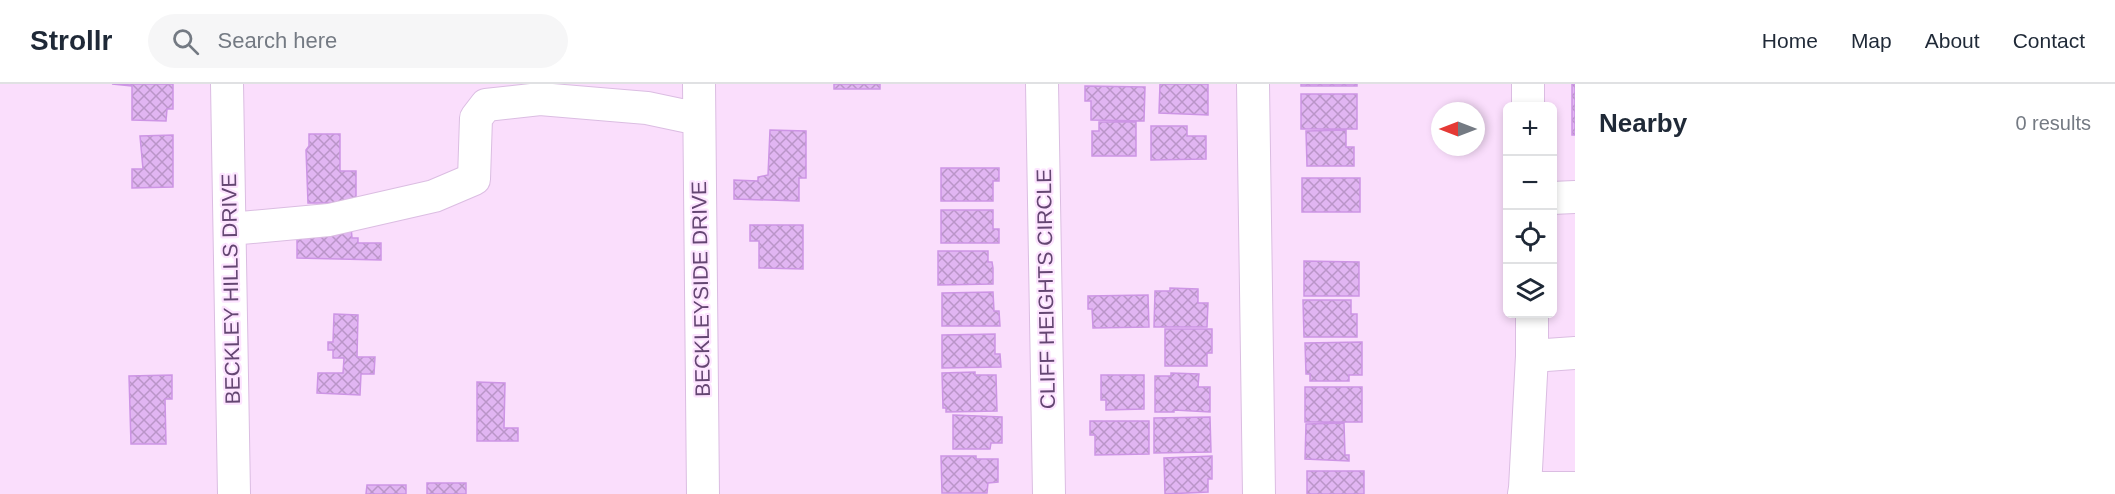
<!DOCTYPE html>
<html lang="en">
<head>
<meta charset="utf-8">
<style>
  :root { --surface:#fff; --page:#f6f6f7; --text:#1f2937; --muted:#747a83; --line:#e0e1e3 }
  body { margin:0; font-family:Arial,sans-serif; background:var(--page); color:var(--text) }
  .controls { position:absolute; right:18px; top:18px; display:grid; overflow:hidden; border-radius:9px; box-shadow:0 3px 9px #0003 }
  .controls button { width:54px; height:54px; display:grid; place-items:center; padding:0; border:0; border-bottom:2px solid var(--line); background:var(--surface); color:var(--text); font:30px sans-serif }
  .compass { position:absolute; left:1431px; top:18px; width:54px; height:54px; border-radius:50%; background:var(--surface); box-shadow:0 3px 9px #0003; rotate:270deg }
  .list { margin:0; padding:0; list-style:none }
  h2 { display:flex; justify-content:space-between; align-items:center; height:78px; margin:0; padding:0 24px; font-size:26px }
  h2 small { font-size:20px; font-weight:400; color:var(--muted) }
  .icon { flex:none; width:33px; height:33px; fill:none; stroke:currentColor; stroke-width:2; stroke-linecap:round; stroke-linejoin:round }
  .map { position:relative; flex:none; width:1575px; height:410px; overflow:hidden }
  header { display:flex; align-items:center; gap:36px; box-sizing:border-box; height:84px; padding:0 30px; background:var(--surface); border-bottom:2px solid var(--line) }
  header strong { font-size:28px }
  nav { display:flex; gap:33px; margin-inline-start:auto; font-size:21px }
  .search { width:420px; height:54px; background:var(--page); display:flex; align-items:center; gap:15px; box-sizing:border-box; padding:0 21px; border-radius:33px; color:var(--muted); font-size:22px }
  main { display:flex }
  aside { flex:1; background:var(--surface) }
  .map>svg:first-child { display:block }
  .building { fill:url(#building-cross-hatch); stroke:#cd95e5; stroke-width:1.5 }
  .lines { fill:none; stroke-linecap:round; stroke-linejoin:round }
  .minor-casing { stroke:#dbbde2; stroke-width:34 }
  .minor { stroke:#fff; stroke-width:32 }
  .labels { text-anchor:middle; stroke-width:4.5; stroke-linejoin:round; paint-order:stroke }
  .street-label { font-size:21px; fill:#644672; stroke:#fde4ff }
</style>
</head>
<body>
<header>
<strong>Strollr</strong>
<div class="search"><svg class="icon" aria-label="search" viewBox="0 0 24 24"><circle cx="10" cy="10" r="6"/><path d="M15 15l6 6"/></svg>Search here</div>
<nav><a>Home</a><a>Map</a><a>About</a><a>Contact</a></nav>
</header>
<main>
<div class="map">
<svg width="1575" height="410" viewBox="0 0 1575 410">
  <defs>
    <pattern id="building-cross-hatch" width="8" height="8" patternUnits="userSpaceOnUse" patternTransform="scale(1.5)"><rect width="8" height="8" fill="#e1b5f2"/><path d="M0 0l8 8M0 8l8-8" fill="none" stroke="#ba95c8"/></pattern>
  </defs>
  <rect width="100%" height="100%" fill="#fadefc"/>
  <path class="building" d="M112 0H173V25H167L166 37 132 36V2Z
    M834 0H880V5H834Z
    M1160 0H1208V31L1159 29Z
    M1301 0H1357V2H1301Z
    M1572 0H1575V51H1572Z
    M1085 2 1145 3 1144 37 1091 36V17H1085Z
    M1301 10H1357V45H1301Z
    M1099 38H1136V72H1092V47H1099Z
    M1151 42H1187V52H1206V75L1151 76Z
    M770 46 806 47V94H799V117L734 115V96L758 97V93L768 91Z
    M1346 46V63H1354V82H1307L1306 47Z
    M309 50H340V87H356V119H308L306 66 309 62Z
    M173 51V103L132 104V85H143L140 52Z
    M941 84H999V97H993V117H941Z
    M1302 94H1360V128H1302Z
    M941 126H993V145H999V159H941Z
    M750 141H803V185L759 184V157H750Z
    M351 142 352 154H358V159H381V176L297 174V147Z
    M938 167H988V178H992L993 184V200L938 201Z
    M1304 177 1359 178V212H1304Z
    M1170 204 1198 205V219H1208L1207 243H1154L1155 207H1170Z
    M993 208 994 227H999L1000 242H942V209Z
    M1148 211 1149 243 1093 244 1092 225H1088V212Z
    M1303 216H1351V230H1357V253H1304Z
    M334 230 358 231 357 273H375L374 290H361L360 311 317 309 318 289H343L344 274H333V266H328V258H333Z
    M1165 245H1212V269H1207V282H1165Z
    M995 250V270H1000L1001 283 942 284V251Z
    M1362 258V291H1349V297H1310V290H1306L1305 259Z
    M975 288V291H996L997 327 946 328V324H943L942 289Z
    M1171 289 1199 290 1198 303H1210V328L1174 326V328H1155V292H1171Z
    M172 291V315H165L166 360H131L129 292Z
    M1101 291H1144V325L1106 326V316H1101Z
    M477 298 505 299 504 344H518V357H477Z
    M1305 303H1362V338H1305Z
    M953 331 1002 333V359H991L990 365H953Z
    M1210 333 1211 368 1154 369V334Z
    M1090 337H1149V370L1095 371V351H1090Z
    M1344 339 1345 371H1349V377L1305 375 1306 340Z
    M941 372H976V375H998V398L988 399 987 409H942Z
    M1212 372V395H1208V408L1165 410 1164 374Z
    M1307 387H1364V410H1307Z
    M427 399H466V410H427Z
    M367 401H406V410H366Z"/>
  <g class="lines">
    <defs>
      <path id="minor" d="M227 0 234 410
        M699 0 703 410
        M1042 0 1049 410
        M1253 0 1259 410
        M1528 0V22
        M1552 114 1575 113
        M230 145 329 136 434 112 474 95 476 34 486 21 540 15 647 24 699 35
        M1532 272 1575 269
        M1525 404H1575
        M1524 410 1525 404 1532 272V230"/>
    </defs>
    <use href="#minor" class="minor-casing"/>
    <use href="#minor" class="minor"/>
  </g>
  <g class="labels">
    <g class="street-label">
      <text transform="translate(231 205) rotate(-91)" y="7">BECKLEY HILLS DRIVE</text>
      <text transform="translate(701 205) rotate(-91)" y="7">BECKLEYSIDE DRIVE</text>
      <text transform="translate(1046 205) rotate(-91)" y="7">CLIFF HEIGHTS CIRCLE</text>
    </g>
  </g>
</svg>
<div class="controls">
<button>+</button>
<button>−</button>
<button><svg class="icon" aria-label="locate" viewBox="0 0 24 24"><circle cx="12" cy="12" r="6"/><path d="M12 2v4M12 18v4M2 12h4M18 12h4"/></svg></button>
<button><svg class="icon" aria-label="layers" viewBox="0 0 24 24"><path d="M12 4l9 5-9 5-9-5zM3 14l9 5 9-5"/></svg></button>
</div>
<svg class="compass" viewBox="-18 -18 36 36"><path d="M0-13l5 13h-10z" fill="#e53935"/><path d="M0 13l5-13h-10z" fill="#747a83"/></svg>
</div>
<aside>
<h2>Nearby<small>0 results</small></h2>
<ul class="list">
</ul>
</aside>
</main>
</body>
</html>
